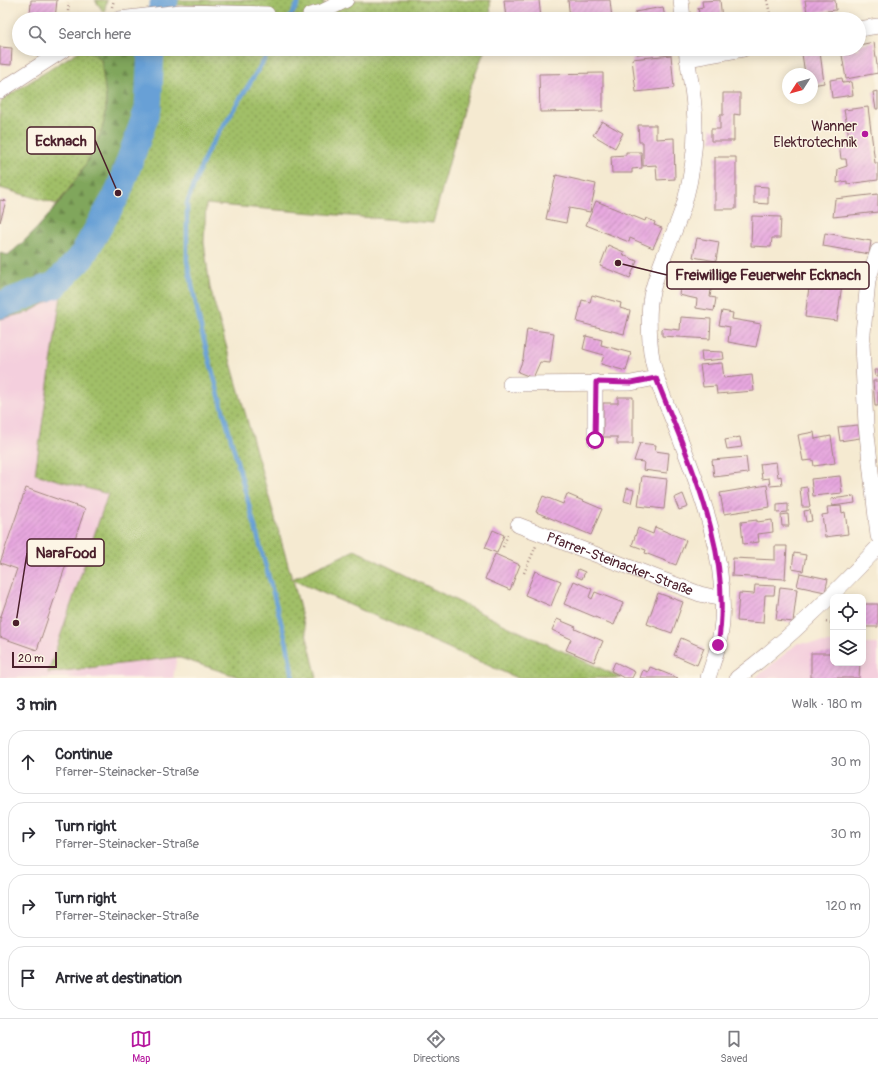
<!DOCTYPE html>
<html lang="en">
<head>
<meta charset="utf-8">
<style>
  :root { --surface:#fff; --page:#f2f2f3; --text:#2b2b33; --muted:#7c7c81; --line:#e1e1e2; --accent:#b5179e }
  body { margin:0; font-family:Pangolin,sans-serif; background:var(--page); color:var(--text) }
  .controls { position:absolute; right:12px; bottom:12px; display:grid; overflow:hidden; border-radius:8px; box-shadow:0 2px 10px #0003 }
  .controls button { width:36px; height:36px; display:grid; place-items:center; padding:0; border:0; border-bottom:1px solid var(--line); background:var(--surface); color:var(--text); font:20px sans-serif }
  .compass { position:absolute; left:782px; top:68px; width:36px; height:36px; border-radius:50%; background:var(--surface); box-shadow:0 2px 10px #0003; rotate:234deg }
  .scale { position:absolute; left:12px; bottom:10px; width:45px; box-sizing:border-box; padding-left:4px; border:2px solid #4a1f2b; border-top:0; font-size:11px; line-height:14px; white-space:nowrap; color:#4a1f2b; -webkit-text-stroke:3px #fcf5e5; paint-order:stroke }
  .stop { position:absolute; width:12px; height:12px; margin:-9px; border:3px solid #b5179e; border-radius:50%; background:#fff }
  .stop.end { background:#b5179e; border-color:#fff; box-shadow:0 1px 4px #0008 }
  .list { margin:0; padding:0; list-style:none }
  h2 { display:flex; justify-content:space-between; align-items:center; height:52px; margin:0; padding:0 16px; font-size:17px }
  h2 small { font-size:13px; font-weight:400; color:var(--muted) }
  .list li { display:grid; grid-template-columns:26px 1fr auto; gap:12px; align-items:center; box-sizing:border-box; height:64px; margin:0 8px 8px; padding:0 8px; border:1px solid var(--line); border-radius:16px }
  .list b { display:block; font-size:15px; white-space:nowrap }
  .list p { margin:0; font-size:13px; white-space:nowrap; color:var(--muted) }
  .list em { font-size:13px; font-style:normal; color:var(--muted) }
  .icon { flex:none; width:22px; height:22px; fill:none; stroke:currentColor; stroke-width:2; stroke-linecap:round; stroke-linejoin:round }
  .map { position:relative; flex:none; width:878px; height:678px; overflow:hidden }
  .search { position:absolute; background:var(--surface); box-shadow:0 2px 10px #0003; left:12px; right:12px; top:12px; height:44px; display:flex; align-items:center; gap:10px; box-sizing:border-box; padding:0 14px; border-radius:22px; color:var(--muted); font-size:15px }
  .sheet { height:340px; background:var(--surface) }
  nav { display:flex; justify-content:space-around; align-items:center; box-sizing:border-box; height:56px; border-top:1px solid var(--line); background:var(--surface); font-size:11px; color:var(--muted) }
  nav a { display:grid; justify-items:center; gap:2px }
  nav .on { color:var(--accent) }
  .map>svg:first-child { display:block }
  .built { fill:#f4cfdd }
  .grass { fill:url(#grass-dots); stroke:#766f49 }
  .forest { fill:url(#forest-firs); stroke:#656244 }
  .lines { fill:none; stroke-linecap:round; stroke-linejoin:round }
  .stream { stroke:#67a0d6; stroke-width:4.5 }
  .river { stroke:#67a0d6; stroke-width:27 }
  .building { fill:url(#building-hatch) }
  .minor-casing { stroke:#a0847e; stroke-width:16 }
  .path { stroke:#a0847e; stroke-width:2.5; stroke-dasharray:1 3; stroke-linecap:butt }
  .minor { stroke:#fff; stroke-width:15 }
  .route { stroke:#b5179e; stroke-width:5 }
  .poi-dot { fill:#b5179e; stroke:#fcf5e5; stroke-width:1.5 }
  .labels { text-anchor:middle; stroke-width:3; stroke-linejoin:round; paint-order:stroke }
  .poi-label { font-size:14px; fill:#4a1f2b; stroke:#fcf5e5; text-anchor:end }
  .street-label { font-size:14px; fill:#4a1f2b; stroke:#fcf5e5 }
  .leader { fill:none; stroke:#4a1f2b; stroke-width:1.5 }
  .callout-dot { fill:#4a1f2b; stroke:#fcf5e5; stroke-width:1.5 }
  .callout { fill:#fcf5e5; stroke:#4a1f2b; stroke-width:1.5 }
  .callout-label { font-size:15px; text-anchor:middle; font-weight:bold; fill:#4a1f2b }
</style>
</head>
<body>
<div class="map">
<svg width="878" height="678" viewBox="0 0 878 678">
  <defs>
    <pattern id="grass-dots" width="8" height="8" patternUnits="userSpaceOnUse"><rect width="8" height="8" fill="#a1bf67"/><path d="M2 2h.1M6 6h.1" fill="none" stroke="#859b55" stroke-width="1.8" stroke-linecap="round"/></pattern>
    <pattern id="forest-firs" width="22" height="20" patternUnits="userSpaceOnUse"><rect width="22" height="20" fill="#80a65c"/><path d="M5 1l3.5 6h-7zM16 11l3.5 6h-7z" fill="#6b874c"/></pattern>
    <pattern id="building-hatch" width="6" height="6" patternUnits="userSpaceOnUse"><rect width="6" height="6" fill="#e7a7df"/><path d="M-1 1l2-2M0 6l6-6M5 7l2-2" fill="none" stroke="#bd87b5"/></pattern>
  </defs>
  <rect width="100%" height="100%" fill="#fcf5e5"/>
  <filter id="ink" filterUnits="userSpaceOnUse"><feTurbulence type="fractalNoise" baseFrequency=".025" numOctaves="2"/><feDisplacementMap in="SourceGraphic" scale="8" xChannelSelector="R" yChannelSelector="G"/><feConvolveMatrix kernelMatrix="1 2 1 2 8 2 1 2 1" color-interpolation-filters="sRGB"/></filter>
  <filter id="wash" filterUnits="userSpaceOnUse"><feTurbulence type="fractalNoise" baseFrequency=".012" numOctaves="4" result="noise"/><feDisplacementMap in="SourceGraphic" scale="16" xChannelSelector="R" yChannelSelector="G"/><feGaussianBlur stdDeviation="0.9" result="paint"/><feColorMatrix in="noise" values="0 0 0 0 0 0 0 0 0 0 0 0 0 0 0 0 0 1.4 0 .05"/><feComposite in="paint" operator="in"/></filter>
  <g filter="url(#wash)">
    <rect width="100%" height="100%" fill="#f5ead1"/>
    <path class="built" d="M61 294 35 474 108 494 48 673 177 657 173 678H0V319L29 312Z
      M798 643H833V663H863V644H878V678H755Z"/>
    <path class="grass" d="M95 0H107L104 13Z
      M175 0H325L322 4H350L355 0H490L491 19H249L233 5H175Z
      M164 49H485L466 99 433 223 206 204 204 242 210 288 292 579 355 550 507 626 622 678H517L293 580 317 678H242L177 657 48 673 108 494 35 474 61 295 78 272 124 190 153 110Z
      M79 51H89L101 59C103 77 109 100 105 118 98 151 78 178 57 204L0 188V105L3 99Z"/>
    <path class="forest" d="M91 49H164L153 110 124 190 75 275 61 295 29 312 0 319V253L8 255C43 228 97 162 105 117 108 99 103 77 101 59L89 51Z"/>
    <g class="lines">
      <path class="stream" d="M289 19 300 0
        M271 49 207 152 187 203V261L202 333 287 644 293 678"/>
      <path class="river" d="M158 19 165 0
        M0 305 55 285 81 258 118 193 148 109 151 49"/>
    </g>
    <g id="blocks">
      <path class="building" d="M31 0H57L55 19H30Z
        M504 0H539L541 19H506Z
        M568 0H610L612 19H570Z
        M720 0 722 19H700L698 8 703 7 702 1Z
        M805 0H835L836 10 807 13Z
        M663 7 665 19H636L635 12Z
        M874 42 878 73 846 79 841 49H859V45Z
        M0 47 12 48 11 65 0 64Z
        M636 49H656L657 51 637 54Z
        M820 52 824 83 812 85V74H805L802 54Z
        M671 55 674 88 636 92 632 59Z
        M603 73V111L540 112 539 74Z
        M842 78 843 83 851 82 853 95 832 98 830 80Z
        M878 91V109H876L873 92Z
        M723 93H740V115L734 114V141H711V129H720V115H723Z
        M868 107 875 163H878V180L847 184V181L837 183 838 169 847 166 846 159H841L839 143 850 142 844 110Z
        M602 121 623 133 615 148 593 135Z
        M638 125H656V139L674 138 675 179 657 180 656 165 643 166V142H639Z
        M626 152H641L642 168 632 169V173H612L611 156 626 155Z
        M715 157H736V209H715Z
        M556 175 596 184 590 212 569 208 566 223 546 219Z
        M754 186 768 187V204L754 203Z
        M878 194V212L833 217 835 199Z
        M0 200 6 201 0 222Z
        M596 201 645 221 646 218 655 222 654 225 662 228 653 248 630 238 629 242 586 225Z
        M752 216 781 217 780 238H772L771 247 751 246Z
        M825 233 871 241 869 254 823 246Z
        M697 238 719 242 716 261 693 257Z
        M608 245 624 252 623 255 637 261 630 278 600 266Z
        M682 277 712 283 710 297 716 298 714 311 696 308 697 299 679 295Z
        M810 280 842 284 837 321 805 317Z
        M592 295 621 303 620 308 630 311 624 334 577 322 582 300 590 302Z
        M722 311 733 313 732 319 761 324 756 347 728 342 730 327 719 325Z
        M681 317 711 319 710 339 662 336V328L680 330Z
        M527 329 554 333 550 363 540 362 533 378 518 372 523 359Z
        M586 336 602 340 601 345 631 353 626 371 601 364 604 355 583 349Z
        M701 351 723 352 724 359 702 361Z
        M722 363 724 378 752 375 754 391 717 394 716 386 703 387 700 365Z
        M874 370H878V376H875Z
        M873 381H878V406H875Z
        M618 397H633V444H617V437H603V403H618Z
        M858 425 860 438 840 441 838 427Z
        M814 432 815 439 831 436 835 463 814 466 813 460 803 461 798 435Z
        M740 437 742 447 727 449 725 440Z
        M640 443 656 445 655 451 669 453 667 473 643 470 644 462 634 461Z
        M746 457 748 473 714 477 712 460Z
        M776 462 778 477 781 476 782 485 770 486 769 478 762 479 760 464Z
        M642 476 667 479 664 509 638 506Z
        M840 476 842 493 813 496 811 479Z
        M767 485 770 507 724 514 720 493Z
        M807 487 810 507H802L800 488Z
        M26 488 85 509 37 650 0 637V619L17 569 0 563Z
        M627 488 634 490 631 503 624 501Z
        M567 494 602 509 591 535 536 512 543 496 563 504Z
        M683 494 688 507 679 510 674 498Z
        M854 496 855 503 832 506 831 499Z
        M788 504V512L777 513V505Z
        M841 506 842 513 845 512 848 534 825 537 822 515 828 514 827 507Z
        M810 510 812 521 806 522 804 511Z
        M788 514 789 526H782L781 515Z
        M757 520V522L772 520 773 532 758 534 759 542 743 544 741 522Z
        M655 527 686 540 676 565 645 553 646 550 632 545 638 528 653 534Z
        M493 530 504 535 497 553 485 548Z
        M775 546H787L785 579 732 576 733 558 775 560Z
        M794 553 806 555 803 571 792 569Z
        M495 554 520 565 510 590 485 579Z
        M578 569 585 572 582 579 576 576Z
        M535 571 561 581 551 606 525 595Z
        M800 573 828 579 825 592 797 586Z
        M574 581 592 589 589 597 592 599 595 592 623 603 614 625 564 604Z
        M755 585 775 586 774 595H765L763 623 737 621 739 593 754 594Z
        M780 587 797 589 793 622 776 620Z
        M658 593 683 602 672 633 647 624Z
        M863 604H878V627H863Z
        M557 619 576 627 575 629 603 641 594 662 566 650 571 639 552 630Z
        M681 638 704 648 697 665 674 655Z
        M811 653H833V663H860L859 678H811Z
        M615 662 635 672 632 678H624L611 671Z
        M650 667 678 678H640L643 670 648 672Z"/>
    </g>
  </g>
  <g filter="url(#ink)">
    <use href="#blocks" fill-opacity="0" stroke="#a0847e" stroke-width="1"/>
    <g class="lines">
      <defs>
        <g id="minor">
          <path d="M681 0 683 19"/>
          <path d="M310 15 322 12 346 0"/>
          <path d="M119 19 181 12 267 14"/>
          <path d="M859 29 878 26"/>
          <path d="M686 49C688 68 693 88 694 107 697 138 693 171 685 201 676 233 658 263 651 296 648 311 649 327 650 342 652 377 669 408 681 441 703 497 726 560 722 621 721 641 714 659 708 678"/>
          <path d="M687 59 743 49"/>
          <path d="M0 91 65 49"/>
          <path d="M878 251 868 280 862 344 866 425 878 536"/>
          <path d="M510 384 631 383 656 378"/>
          <path d="M595 440V382"/>
          <path id="s1" d="M518 525 700 594 722 599"/>
          <path d="M737 678C789 639 834 594 878 547"/>
        </g>
      </defs>
      <use href="#minor" class="minor-casing"/>
      <path class="path" d="M767 0 771 19
        M112 7 114 0
        M280 14 297 15
        M67 19 69 3
        M503 547 508 534
        M524 573 536 546
        M826 622 833 623"/>
      <use href="#minor" class="minor"/>
    </g>
  </g>
  <g class="lines" filter="url(#ink)">
    <path class="route" d="M595 440 596 382 631 383 656 378C689 462 734 552 718 645"/>
  </g>
  <circle class="poi-dot" cx="865" cy="134" r="4"/>
  <g class="labels">
    <g class="poi-label">
      <text x="857" y="131">Wanner<tspan x="857" dy="16">Elektrotechnik</tspan></text>
    </g>
    <g class="street-label">
      <text dy="5" stroke="none"><textPath href="#s1" startOffset="109">Pfarrer-Steinacker-Straße</textPath></text>
    </g>
  </g>
  <path class="leader" d="M118 193L95 140M618 263L667 275M16 623L27 553"/>
  <g class="callout-dot">
    <circle cx="118" cy="193" r="4"/>
    <circle cx="618" cy="263" r="4"/>
    <circle cx="16" cy="623" r="4"/>
  </g>
  <g class="callout">
    <rect x="27" y="127" width="68" height="27" rx="4"/>
    <rect x="667" y="262" width="202" height="27" rx="4"/>
    <rect x="27" y="539" width="77" height="27" rx="4"/>
  </g>
  <g class="callout-label">
    <text x="61" y="146">Ecknach</text>
    <text x="768" y="280">Freiwillige Feuerwehr Ecknach</text>
    <text x="66" y="558">NaraFood</text>
  </g>
</svg>
<div class="controls">
<button><svg class="icon" aria-label="locate" viewBox="0 0 24 24"><circle cx="12" cy="12" r="6"/><path d="M12 2v4M12 18v4M2 12h4M18 12h4"/></svg></button>
<button><svg class="icon" aria-label="layers" viewBox="0 0 24 24"><path d="M12 4l9 5-9 5-9-5zM3 14l9 5 9-5"/></svg></button>
</div>
<svg class="compass" viewBox="-18 -18 36 36"><path d="M0-13l5 13h-10z" fill="#e53935"/><path d="M0 13l5-13h-10z" fill="#7c7c81"/></svg>
<div class="scale">20 m</div>
<div class="stop" style="left:595px;top:440px"></div>
<div class="stop end" style="left:718px;top:645px"></div>
<div class="search"><svg class="icon" aria-label="search" viewBox="0 0 24 24"><circle cx="10" cy="10" r="6"/><path d="M15 15l6 6"/></svg>Search here</div>
</div>
<section class="sheet">
<h2>3 min<small>Walk · 180 m</small></h2>
<ul class="list">
<li><svg class="icon" aria-label="ahead" viewBox="0 0 24 24"><path d="M12 20V5M6 11l6-6 6 6"/></svg><div><b>Continue</b><p>Pfarrer-Steinacker-Straße</p></div><em>30 m</em></li>
<li><svg class="icon" aria-label="right" viewBox="0 0 24 24"><path d="M7 20v-9h11M14 6l5 5-5 5"/></svg><div><b>Turn right</b><p>Pfarrer-Steinacker-Straße</p></div><em>30 m</em></li>
<li><svg class="icon" aria-label="right" viewBox="0 0 24 24"><path d="M7 20v-9h11M14 6l5 5-5 5"/></svg><div><b>Turn right</b><p>Pfarrer-Steinacker-Straße</p></div><em>120 m</em></li>
<li><svg class="icon" aria-label="arrive" viewBox="0 0 24 24"><path d="M6 21V4h12l-3 4 3 4H6"/></svg><div><b>Arrive at destination</b></div></li>
</ul>
</section>
<nav>
<a class="on"><svg class="icon" aria-label="map" viewBox="0 0 24 24"><path d="M3 6l6-2 6 2 6-2v14l-6 2-6-2-6 2zM9 4v14M15 6v14"/></svg>Map</a>
<a><svg class="icon" aria-label="directions" viewBox="0 0 24 24"><path d="M12 3l9 9-9 9-9-9zM9 14v-3h6M13 9l2 2-2 2"/></svg>Directions</a>
<a><svg class="icon" aria-label="saved" viewBox="0 0 24 24"><path d="M7 4h10v16l-5-4-5 4z"/></svg>Saved</a>
</nav>
</body>
</html>
